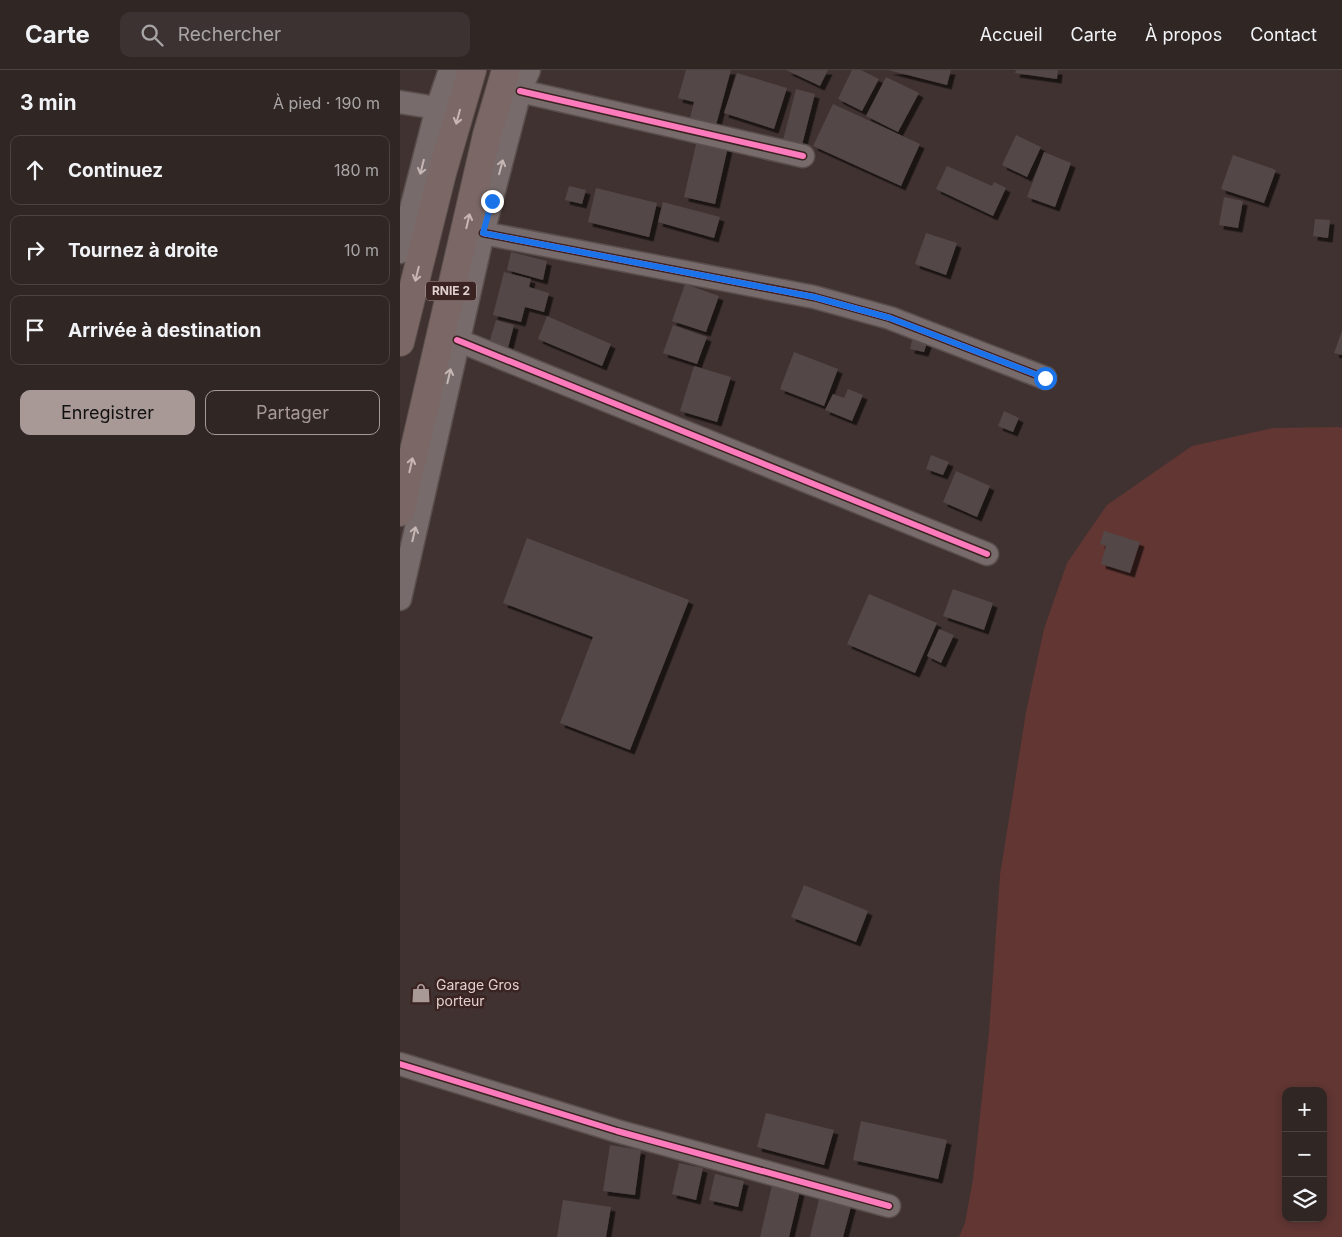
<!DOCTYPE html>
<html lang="fr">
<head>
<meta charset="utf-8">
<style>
  :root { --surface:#302624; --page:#3c3231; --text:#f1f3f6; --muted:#a8a5a6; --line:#4b4341; --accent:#a89997 }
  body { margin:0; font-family:Inter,sans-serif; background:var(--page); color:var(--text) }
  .controls { position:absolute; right:15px; bottom:15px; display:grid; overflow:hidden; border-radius:10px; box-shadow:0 2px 8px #0003 }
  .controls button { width:45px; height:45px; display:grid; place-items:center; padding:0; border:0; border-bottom:1px solid var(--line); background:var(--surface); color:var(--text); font:25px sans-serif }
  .stop { position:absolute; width:15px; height:15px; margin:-11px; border:4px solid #1a73e8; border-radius:50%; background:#fff }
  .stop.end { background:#1a73e8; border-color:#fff; box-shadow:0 1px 5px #0008 }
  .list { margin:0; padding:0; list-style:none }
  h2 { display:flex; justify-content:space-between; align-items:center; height:65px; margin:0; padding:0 20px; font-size:21px }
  h2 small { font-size:16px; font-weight:400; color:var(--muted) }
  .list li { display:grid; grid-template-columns:32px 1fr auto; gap:15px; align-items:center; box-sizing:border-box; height:70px; margin:0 10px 10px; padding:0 10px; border:1px solid var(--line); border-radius:10px }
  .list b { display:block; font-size:19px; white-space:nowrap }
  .list em { font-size:16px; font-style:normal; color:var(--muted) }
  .actions { display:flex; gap:10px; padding:15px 20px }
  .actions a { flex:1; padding:11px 0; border:1px solid var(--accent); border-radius:10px; text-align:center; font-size:18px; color:var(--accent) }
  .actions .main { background:var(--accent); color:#111 }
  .icon { flex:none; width:28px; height:28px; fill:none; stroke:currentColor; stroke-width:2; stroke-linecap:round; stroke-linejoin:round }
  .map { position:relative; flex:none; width:942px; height:1167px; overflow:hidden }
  header { display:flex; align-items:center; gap:30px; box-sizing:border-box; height:70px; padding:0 25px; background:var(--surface); border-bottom:1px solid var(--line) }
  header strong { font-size:24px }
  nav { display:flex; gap:28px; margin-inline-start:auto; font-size:18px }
  .search { width:350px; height:45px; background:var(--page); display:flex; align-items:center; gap:12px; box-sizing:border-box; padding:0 18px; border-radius:10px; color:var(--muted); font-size:19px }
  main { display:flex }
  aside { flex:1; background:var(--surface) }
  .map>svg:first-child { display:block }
  .green { fill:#613633; fill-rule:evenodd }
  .building { fill:#534746; filter:url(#shadow) }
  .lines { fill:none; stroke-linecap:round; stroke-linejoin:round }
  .minor-casing { stroke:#5a4f4d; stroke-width:25 }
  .highway-casing { stroke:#5a4f4d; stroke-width:30 }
  .minor { stroke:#776c6b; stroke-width:22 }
  .highway { stroke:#7b6866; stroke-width:28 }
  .cycleway-casing { stroke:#3b2321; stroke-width:9 }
  .cycleway { stroke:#fd7abc; stroke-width:6 }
  .oneway { stroke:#c7b6b4 }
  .oneway2 { stroke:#c6b7b5 }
  .route { stroke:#1a73e8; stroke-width:6 }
  .labels { text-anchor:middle; stroke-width:5; stroke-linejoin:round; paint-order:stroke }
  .shield { fill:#3b2321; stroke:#ae9c9a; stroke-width:1 }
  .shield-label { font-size:12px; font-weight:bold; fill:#e0d0ce }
  .poi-label { font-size:14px; fill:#e0d0ce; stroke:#3b2321; text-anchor:start }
</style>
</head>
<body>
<header>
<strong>Carte</strong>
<div class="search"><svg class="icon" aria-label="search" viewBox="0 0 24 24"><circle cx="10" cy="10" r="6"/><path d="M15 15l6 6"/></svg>Rechercher</div>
<nav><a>Accueil</a><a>Carte</a><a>À propos</a><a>Contact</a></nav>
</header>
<main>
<aside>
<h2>3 min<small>À pied · 190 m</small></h2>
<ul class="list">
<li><svg class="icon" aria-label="ahead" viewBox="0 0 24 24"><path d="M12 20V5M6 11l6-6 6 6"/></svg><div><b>Continuez</b></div><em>180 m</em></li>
<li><svg class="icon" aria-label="right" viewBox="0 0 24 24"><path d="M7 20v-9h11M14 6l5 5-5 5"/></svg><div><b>Tournez à droite</b></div><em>10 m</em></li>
<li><svg class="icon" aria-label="arrive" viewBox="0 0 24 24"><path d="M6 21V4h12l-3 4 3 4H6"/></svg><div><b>Arrivée à destination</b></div></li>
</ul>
<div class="actions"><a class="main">Enregistrer</a><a>Partager</a></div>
</aside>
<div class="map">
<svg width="942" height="1167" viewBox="0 0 942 1167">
  <defs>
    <filter id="shadow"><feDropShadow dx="4.5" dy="4.5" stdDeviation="0" flood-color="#0009"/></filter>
  </defs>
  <rect width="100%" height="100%" fill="#403230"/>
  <path class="green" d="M938 357 942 358V1167H559L565 1153 573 1109 589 962 600 805 626 642 644 559 667 493 707 435 792 376 873 358ZM886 1021H923V1148H886Z"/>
  <path class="building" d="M286 0H331L316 55 290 48 294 32 278 28Z
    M386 0H428L420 16Z
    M452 0H461L479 9 462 41 438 29Z
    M488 0H551L547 15Z
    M616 0H658L657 9 615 3Z
    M337 3 387 18 374 59 324 43Z
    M486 7 519 23 498 62 466 46Z
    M396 19 415 24 402 75 383 70Z
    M433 34 520 74 501 116 413 76Z
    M616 65 641 77 627 107 602 95Z
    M297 70 328 77 315 134 284 127Z
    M644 82 671 93 655 137 627 127Z
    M833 85 876 100 864 133 821 119Z
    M547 96 592 116 594 112 606 118 593 146 536 119Z
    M169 116 186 120 182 134 165 130Z
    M196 118 257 133 249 167 188 152Z
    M824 127 843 131 838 158 819 155Z
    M263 132 320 147 314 168 258 152Z
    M915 149 930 150 928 168 913 166Z
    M526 163 557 173 546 205 515 194Z
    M111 182 147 191 143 210 107 200Z
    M104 202 131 209 129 217 149 223 144 242 125 237 121 252 93 245Z
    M285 214 319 226 306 262 272 251Z
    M147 246 211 274 202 296 138 269Z
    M96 250 114 255 108 278 89 273Z
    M273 255 307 267 297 294 263 283Z
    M942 261V285L934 283Z
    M513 266 528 270 524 282 510 279Z
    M394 282 438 299 424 336 380 319Z
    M294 296 331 307 317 352 280 341Z
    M448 319 463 325 452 351 425 340 433 324 444 328Z
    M604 341 619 348 613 362 598 356Z
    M531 385 549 392 543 405 526 399Z
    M556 401 590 416 577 447 543 432Z
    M704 461 740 472 730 503 701 494 706 476 700 474Z
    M127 468 289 530 230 680 160 653 193 567 103 533Z
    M553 519 593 533 584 560 543 546Z
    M469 524 537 553 515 603 447 574Z
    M539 559 554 565 541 593 527 586Z
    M404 815 468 841 456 872 391 847Z
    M366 1043 434 1060 424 1095 357 1077Z
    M461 1051 547 1070 538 1109 453 1090Z
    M210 1075 241 1080 235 1125 203 1121Z
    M279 1093 303 1098 296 1130 272 1124Z
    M315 1104 344 1111 338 1137 309 1130Z
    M372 1115 400 1121 389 1167H360Z
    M420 1125 452 1133 443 1167H410Z
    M163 1130 211 1137 206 1167H157Z"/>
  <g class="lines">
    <defs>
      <path id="minor" d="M120 21 403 86
        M0 32 37 38
        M83 163 414 227 490 248 645 308
        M0 182 37 38 50 0
        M57 270 587 484
        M0 529 83 163 120 21 129 0
        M0 994 217 1061 489 1136"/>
      <path id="highway" d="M0 272 42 103 72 0
        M0 442 87 65 106 0"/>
    </defs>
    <use href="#minor" class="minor-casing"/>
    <use href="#highway" class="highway-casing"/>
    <use href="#minor" class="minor"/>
    <use href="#highway" class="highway"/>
    <defs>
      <path id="cycleway" d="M120 21 403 86
        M83 163 414 227 490 248 645 308
        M57 270 587 484
        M0 994 217 1061 489 1136"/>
    </defs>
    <use href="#cycleway" class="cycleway-casing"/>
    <use href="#cycleway" class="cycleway"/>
  </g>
  <defs><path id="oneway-shaft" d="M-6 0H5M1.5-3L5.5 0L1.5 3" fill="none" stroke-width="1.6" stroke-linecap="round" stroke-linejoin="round" transform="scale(1.25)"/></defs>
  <g class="oneway">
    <use href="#oneway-shaft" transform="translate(58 47) rotate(105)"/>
    <use href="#oneway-shaft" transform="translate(68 151) rotate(-77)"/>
    <use href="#oneway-shaft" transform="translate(17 204) rotate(104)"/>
    <use href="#oneway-shaft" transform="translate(11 395) rotate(-77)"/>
  </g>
  <g class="oneway2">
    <use href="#oneway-shaft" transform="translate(22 97) rotate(104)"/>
    <use href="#oneway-shaft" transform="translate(101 97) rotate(-75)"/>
    <use href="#oneway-shaft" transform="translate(49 306) rotate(-77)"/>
    <use href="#oneway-shaft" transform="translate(14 464) rotate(-77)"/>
  </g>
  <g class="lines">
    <path class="route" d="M92 131 83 163 414 227 490 248 645 308"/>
  </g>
  <defs>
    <symbol id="shop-bare" viewBox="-9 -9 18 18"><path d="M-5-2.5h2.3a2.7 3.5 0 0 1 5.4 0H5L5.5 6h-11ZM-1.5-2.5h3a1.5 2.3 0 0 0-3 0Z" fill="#a89997" stroke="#3b2321" stroke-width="2.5" paint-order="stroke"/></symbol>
  </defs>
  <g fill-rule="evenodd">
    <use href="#shop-bare" x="7" y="909" width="28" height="28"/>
  </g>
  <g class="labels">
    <rect class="shield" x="26" y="211.5" width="50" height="19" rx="4"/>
    <g class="shield-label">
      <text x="51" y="225">RNIE 2</text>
    </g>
    <g class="poi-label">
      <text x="36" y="920">Garage Gros<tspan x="36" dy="16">porteur</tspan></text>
    </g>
  </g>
</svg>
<div class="controls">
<button>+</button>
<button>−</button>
<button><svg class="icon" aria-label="layers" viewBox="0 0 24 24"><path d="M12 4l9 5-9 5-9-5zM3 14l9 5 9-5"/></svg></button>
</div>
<div class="stop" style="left:645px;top:308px"></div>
<div class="stop end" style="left:92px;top:131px"></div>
</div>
</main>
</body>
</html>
